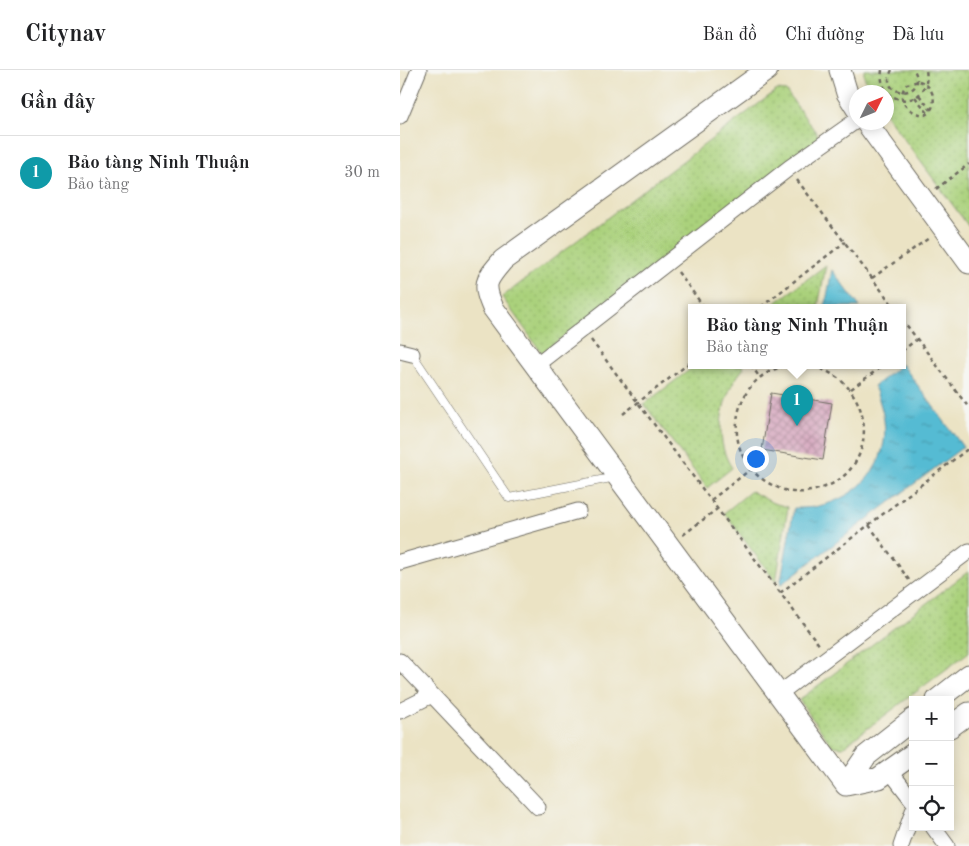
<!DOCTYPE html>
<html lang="vi">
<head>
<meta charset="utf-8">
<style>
  :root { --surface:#fff; --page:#f2f2f2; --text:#202124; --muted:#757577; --line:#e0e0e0; --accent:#b5179e }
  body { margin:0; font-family:"Old Standard TT",serif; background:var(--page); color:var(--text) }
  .controls { position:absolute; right:15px; bottom:15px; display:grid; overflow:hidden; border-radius:0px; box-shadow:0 2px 12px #0003 }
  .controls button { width:45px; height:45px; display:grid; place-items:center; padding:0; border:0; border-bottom:1px solid var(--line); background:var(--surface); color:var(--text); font:25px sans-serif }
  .compass { position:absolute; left:449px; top:15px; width:45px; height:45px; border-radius:50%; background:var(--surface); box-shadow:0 2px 12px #0003; rotate:47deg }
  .you { position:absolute; left:355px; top:388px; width:18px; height:18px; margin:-12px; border:4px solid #fff; border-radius:50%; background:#1a73e8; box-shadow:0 0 0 8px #1a73e833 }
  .badge { display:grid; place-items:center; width:32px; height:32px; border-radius:50%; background:var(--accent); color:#fff; font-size:16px; font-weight:700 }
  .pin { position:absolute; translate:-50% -41px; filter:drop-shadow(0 1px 2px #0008) }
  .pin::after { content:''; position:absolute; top:26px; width:18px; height:15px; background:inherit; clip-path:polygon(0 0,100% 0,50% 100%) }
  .popup { position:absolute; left:288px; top:234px; width:218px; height:65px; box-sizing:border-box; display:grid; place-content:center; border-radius:0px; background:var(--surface); filter:drop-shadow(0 1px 4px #0005); font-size:16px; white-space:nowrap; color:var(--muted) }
  .popup b { font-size:19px; color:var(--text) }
  .popup::after { content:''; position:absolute; left:50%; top:100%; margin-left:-10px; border:10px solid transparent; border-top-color:var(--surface) }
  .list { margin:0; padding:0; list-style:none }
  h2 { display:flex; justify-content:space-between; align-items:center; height:65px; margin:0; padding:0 20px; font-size:21px }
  h2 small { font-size:16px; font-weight:400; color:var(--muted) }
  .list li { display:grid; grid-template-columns:32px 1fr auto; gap:15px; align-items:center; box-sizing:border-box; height:75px; padding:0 20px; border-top:1px solid var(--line) }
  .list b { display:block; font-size:19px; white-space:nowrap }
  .list p { margin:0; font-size:16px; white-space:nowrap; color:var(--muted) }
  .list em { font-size:16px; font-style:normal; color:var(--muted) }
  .icon { flex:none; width:28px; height:28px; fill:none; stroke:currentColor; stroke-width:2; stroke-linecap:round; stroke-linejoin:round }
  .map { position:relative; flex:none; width:569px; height:776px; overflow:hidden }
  header { display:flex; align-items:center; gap:30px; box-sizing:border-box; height:70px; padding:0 25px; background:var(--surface); border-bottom:1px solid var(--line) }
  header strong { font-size:24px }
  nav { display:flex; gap:28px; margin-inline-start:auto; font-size:18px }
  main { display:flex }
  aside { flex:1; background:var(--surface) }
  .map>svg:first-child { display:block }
  .green { fill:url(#green-dots); stroke:#6a7e53 }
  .water { fill:url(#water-ripples); stroke:#40737f }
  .building { fill:url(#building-cross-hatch) }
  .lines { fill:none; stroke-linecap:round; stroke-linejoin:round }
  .lane-casing { stroke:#6e6b61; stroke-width:9 }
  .street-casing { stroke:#6e6b61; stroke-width:17 }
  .secondary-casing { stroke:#6e6b61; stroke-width:23 }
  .path { stroke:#6e6b61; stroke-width:2.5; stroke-dasharray:4 4; stroke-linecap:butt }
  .lane { stroke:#fff; stroke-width:8 }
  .street { stroke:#fff; stroke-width:15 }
  .secondary { stroke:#fff; stroke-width:21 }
</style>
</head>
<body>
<header>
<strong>Citynav</strong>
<nav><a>Bản đồ</a><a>Chỉ đường</a><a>Đã lưu</a></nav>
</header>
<main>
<aside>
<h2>Gần đây<small></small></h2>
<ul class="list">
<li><span class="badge" style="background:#0f9aa8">1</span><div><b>Bảo tàng Ninh Thuận</b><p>Bảo tàng</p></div><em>30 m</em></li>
</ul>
</aside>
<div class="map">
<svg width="569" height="776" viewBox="0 0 569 776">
  <defs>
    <pattern id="green-dots" width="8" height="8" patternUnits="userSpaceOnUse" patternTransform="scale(1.25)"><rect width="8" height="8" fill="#aad17b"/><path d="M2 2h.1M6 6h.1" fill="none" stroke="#92b46a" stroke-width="1.8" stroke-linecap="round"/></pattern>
    <pattern id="water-ripples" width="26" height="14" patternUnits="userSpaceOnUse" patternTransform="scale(1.25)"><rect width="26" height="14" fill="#55bbd3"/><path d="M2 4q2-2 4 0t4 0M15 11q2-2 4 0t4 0" fill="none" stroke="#4798ab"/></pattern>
    <pattern id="building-cross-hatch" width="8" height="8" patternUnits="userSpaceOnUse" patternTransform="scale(1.25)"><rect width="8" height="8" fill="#d4a2bb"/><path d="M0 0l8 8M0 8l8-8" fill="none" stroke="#ac8498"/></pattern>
  </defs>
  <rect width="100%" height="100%" fill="#f6f6f2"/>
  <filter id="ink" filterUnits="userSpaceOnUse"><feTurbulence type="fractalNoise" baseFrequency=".02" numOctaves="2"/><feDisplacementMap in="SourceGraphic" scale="10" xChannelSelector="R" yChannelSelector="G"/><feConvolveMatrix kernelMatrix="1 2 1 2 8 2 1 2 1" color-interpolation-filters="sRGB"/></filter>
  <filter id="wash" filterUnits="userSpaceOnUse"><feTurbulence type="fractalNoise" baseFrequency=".0096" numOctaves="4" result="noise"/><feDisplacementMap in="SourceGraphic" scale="20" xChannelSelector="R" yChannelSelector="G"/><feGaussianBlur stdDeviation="1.12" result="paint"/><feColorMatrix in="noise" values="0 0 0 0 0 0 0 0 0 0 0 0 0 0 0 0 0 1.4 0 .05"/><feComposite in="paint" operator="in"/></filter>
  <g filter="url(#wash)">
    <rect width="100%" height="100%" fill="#ebe3c4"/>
    <path class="green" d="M464 0H566L569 4V157L487 46V22H470L464 6Z
      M377 20 386 21 420 68 142 283 102 227Z
      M426 195 418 237H370Z
      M296 295H342L344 298C321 324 312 368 332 398L307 418 244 334Z
      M351 421 373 433 388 437 376 512 324 443Z
      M569 501V582L443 677 432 676 399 630Z"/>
    <path class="water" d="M432 200 460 237H425Z
      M502 294 563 377 380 515 394 438C435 440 477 415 484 372 487 352 481 334 474 316Z"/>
    <g id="blocks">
      <path class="building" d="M371 323 432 333 423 390 362 380Z"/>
    </g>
  </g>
  <g filter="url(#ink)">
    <use href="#blocks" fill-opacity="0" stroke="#6e6b61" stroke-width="1"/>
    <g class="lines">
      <defs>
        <path id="lane" d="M12 284 109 428 216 407"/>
        <path id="street" d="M0 46 19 0
          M0 281 12 284
          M136 295 389 98 457 50
          M0 492 178 441
          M0 591 138 737
          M380 623 569 481
          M0 641 32 625
          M490 701 513 731
          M533 757 547 776
          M501 776 513 741"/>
        <path id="secondary" d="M367 0 103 190C86 210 82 213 93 238L446 715
          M440 0 447 23 457 39
          M466 52 569 193
          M537 630 569 605
          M550 657 569 643
          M446 715 466 686 513 649
          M446 715 479 708 513 684"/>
      </defs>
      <use href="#lane" class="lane-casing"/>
      <use href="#street" class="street-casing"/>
      <use href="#secondary" class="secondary-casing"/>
      <path class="path" d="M482 0C476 39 533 40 526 0
        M492 0C476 29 530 29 514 0
        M519 11C534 15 540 37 525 45 508 43 494 29 507 14Z
        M519 25 531 40
        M515 27 528 43
        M397 110 494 237
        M536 119 569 94
        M278 202 304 237
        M472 208 529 168
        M361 237 445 172
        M502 249 569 338
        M191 270 420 576
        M502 281 517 269
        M351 295 360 308
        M393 295C388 296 383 296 378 298 339 311 326 358 346 392 354 405 366 413 381 419 394 424 408 423 422 418 486 397 474 303 404 295
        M451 319 484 295
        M223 344 292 291
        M311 430 351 399
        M469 455 509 510
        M283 465 317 439
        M380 523 569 378"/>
      <use href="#lane" class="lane"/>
      <use href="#street" class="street"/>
      <use href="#secondary" class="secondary"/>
    </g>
  </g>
</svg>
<div class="controls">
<button>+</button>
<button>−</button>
<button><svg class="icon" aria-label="locate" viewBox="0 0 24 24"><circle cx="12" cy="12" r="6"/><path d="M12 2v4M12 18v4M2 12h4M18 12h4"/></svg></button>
</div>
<svg class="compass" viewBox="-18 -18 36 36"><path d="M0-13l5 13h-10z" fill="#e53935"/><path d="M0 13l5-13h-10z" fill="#757577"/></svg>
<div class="you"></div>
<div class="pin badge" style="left:397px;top:356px;background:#0f9aa8">1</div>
<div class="popup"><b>Bảo tàng Ninh Thuận</b>Bảo tàng</div>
</div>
</main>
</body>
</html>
